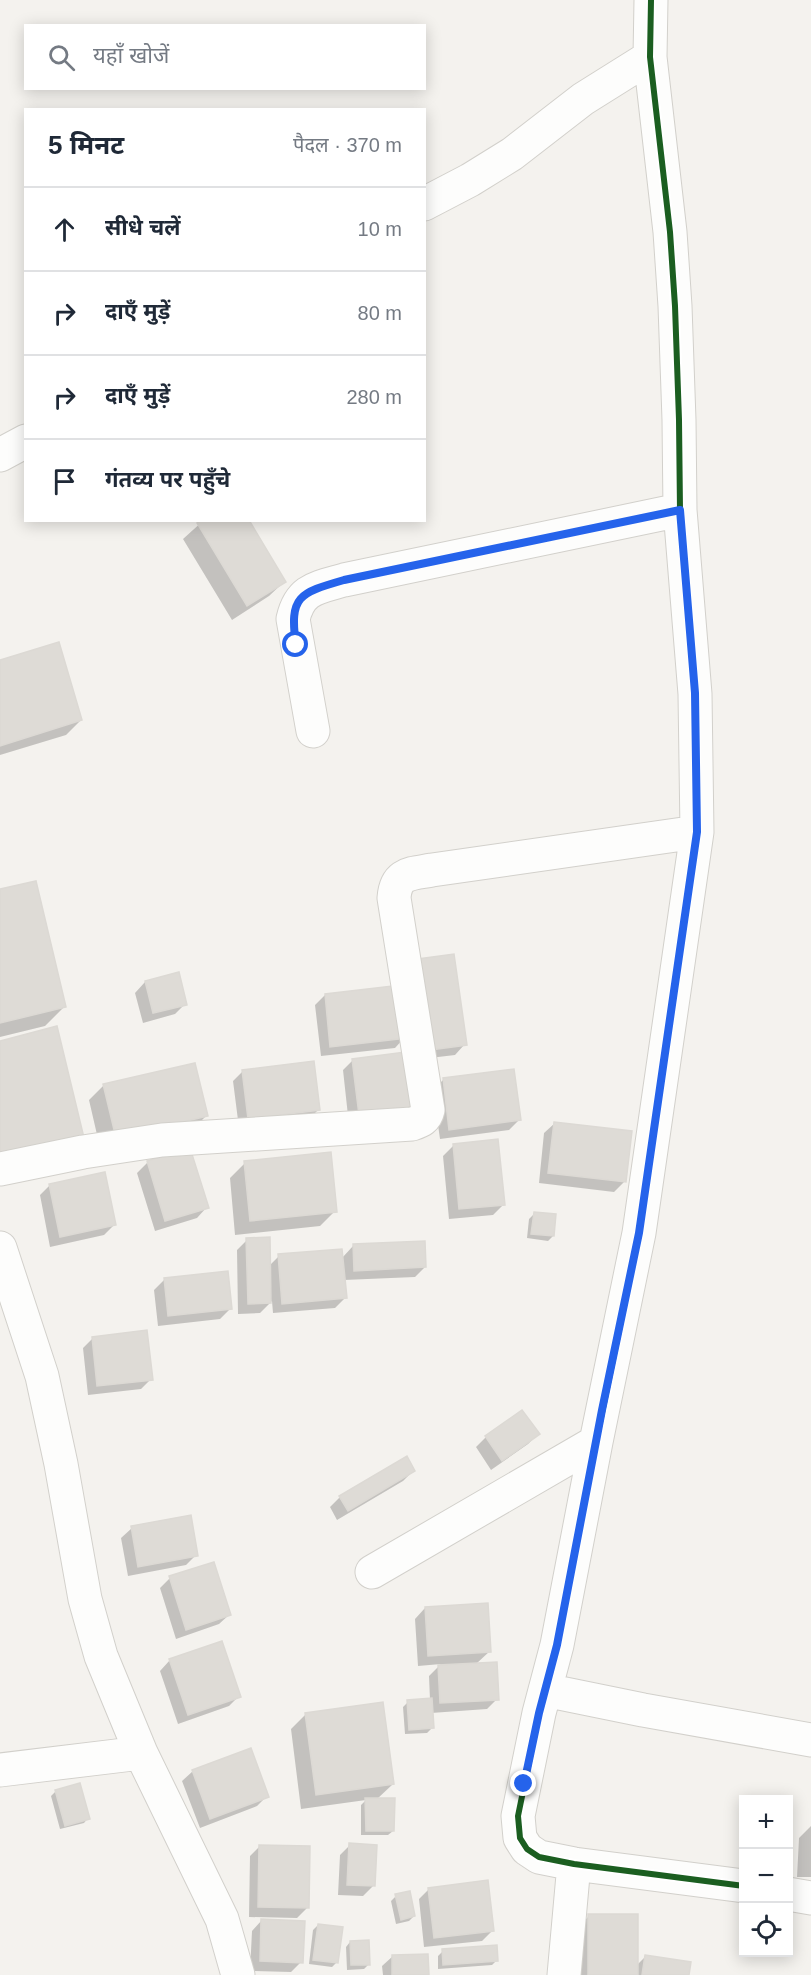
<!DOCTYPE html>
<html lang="hi">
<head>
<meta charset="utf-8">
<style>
  :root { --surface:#fff; --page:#f2f2f3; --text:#1f2937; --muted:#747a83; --line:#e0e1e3 }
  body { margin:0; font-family:Helvetica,"Noto Sans Devanagari",sans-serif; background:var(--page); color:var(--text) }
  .controls { position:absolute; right:18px; bottom:18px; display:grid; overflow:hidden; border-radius:0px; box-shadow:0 3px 15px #0003 }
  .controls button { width:54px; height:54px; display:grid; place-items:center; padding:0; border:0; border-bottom:2px solid var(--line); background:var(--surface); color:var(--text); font:30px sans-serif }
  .stop { position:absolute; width:18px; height:18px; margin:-14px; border:4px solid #2563eb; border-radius:50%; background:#fff }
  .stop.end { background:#2563eb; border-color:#fff; box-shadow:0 2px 6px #0008 }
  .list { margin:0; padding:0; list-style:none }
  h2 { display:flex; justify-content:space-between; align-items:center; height:78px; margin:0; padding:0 24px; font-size:26px }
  h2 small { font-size:20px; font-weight:400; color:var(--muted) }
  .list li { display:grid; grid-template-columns:39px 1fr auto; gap:18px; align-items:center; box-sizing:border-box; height:84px; padding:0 24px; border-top:2px solid var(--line) }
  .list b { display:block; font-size:22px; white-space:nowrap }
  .list em { font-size:20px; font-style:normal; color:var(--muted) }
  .icon { flex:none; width:33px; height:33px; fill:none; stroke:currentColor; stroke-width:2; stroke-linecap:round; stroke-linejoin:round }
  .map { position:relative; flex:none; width:811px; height:1975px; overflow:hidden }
  .search { position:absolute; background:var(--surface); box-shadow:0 3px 15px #0003; left:24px; top:24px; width:402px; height:66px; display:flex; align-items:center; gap:15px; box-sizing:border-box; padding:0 21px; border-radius:0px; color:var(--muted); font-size:22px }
  .panel { position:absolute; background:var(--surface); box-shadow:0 3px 15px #0003; left:24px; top:108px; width:402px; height:414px; border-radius:0px }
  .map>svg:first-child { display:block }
  .shadow { fill:#0003 }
  .building { fill:#dedbd6; stroke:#dcd9d4; stroke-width:1.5 }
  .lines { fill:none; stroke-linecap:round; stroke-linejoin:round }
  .minor-casing { stroke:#d2d0cb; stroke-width:35 }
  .minor { stroke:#fdfdfc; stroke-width:33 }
  .cycleway-casing { stroke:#fff; stroke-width:10 }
  .cycleway { stroke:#1b5e20; stroke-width:6 }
  .route { stroke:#2563eb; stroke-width:8 }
</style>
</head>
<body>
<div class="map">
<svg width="811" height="1975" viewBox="0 0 811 1975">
  <rect width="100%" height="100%" fill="#f4f2ee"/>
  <path class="shadow" d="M204 520 284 582 269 596 232 620 183 539Z
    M0 662 81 720 66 735 0 755Z
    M0 891 64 1007 45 1026 0 1037Z
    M409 970 465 1044 455 1055 421 1059Z
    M145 982 185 1004 175 1014 143 1023 135 993Z
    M325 995 405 1037 395 1048 321 1056 315 1005Z
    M412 1053 349 1125 343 1070 353 1060Z
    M243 1071 318 1110 308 1120 239 1128 233 1081Z
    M444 1079 519 1120 509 1130 440 1139 433 1090Z
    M104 1085 206 1116 192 1130 101 1152 89 1100Z
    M555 1123 624 1182 614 1192 539 1183 544 1133Z
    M453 1146 503 1205 493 1215 449 1219 443 1156Z
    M189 1150 207 1207 197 1218 155 1231 137 1173 147 1163Z
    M245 1163 335 1211 320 1226 235 1235 230 1178Z
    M50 1185 114 1225 104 1235 50 1247 40 1195Z
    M534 1214 553 1236 548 1241 527 1238 529 1219Z
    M247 1240 269 1266 279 1256 342 1258 353 1246 425 1267 415 1277 344 1280 345 1298 335 1308 273 1313 272 1301 260 1313 238 1314 237 1250Z
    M164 1280 231 1308 220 1319 158 1326 154 1290Z
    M93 1338 151 1379 141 1389 88 1395 83 1348Z
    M522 1412 538 1434 528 1444 491 1470 476 1447 486 1437Z
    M413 1471 403 1481 337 1520 330 1507 340 1497Z
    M132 1528 196 1555 186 1565 128 1576 121 1538Z
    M170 1578 230 1614 219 1624 176 1639 160 1588Z
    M425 1608 490 1651 476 1664 497 1699 487 1709 431 1713 432 1728 427 1733 405 1734 403 1707 408 1702 430 1700 429 1676 441 1664 418 1666 415 1619Z
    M170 1660 239 1696 229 1706 178 1724 160 1671Z
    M306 1714 393 1784 376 1800 393 1831 388 1835H361V1805L366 1800 301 1809 291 1729Z
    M193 1771 267 1796 257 1806 200 1828 182 1781Z
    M56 1791 88 1818 84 1823 60 1829 51 1796Z
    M811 1826V1877H797L799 1838Z
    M350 1845 373 1886 363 1896 338 1895 340 1855Z
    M260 1846 307 1908 297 1918 249 1917 250 1856Z
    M429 1889 492 1931 482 1941 424 1947 419 1899Z
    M396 1896 414 1916 409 1921 396 1924 391 1901Z
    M589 1916 637 1965 645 1957 687 1975H578L579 1926Z
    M262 1920 301 1962 291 1972 250 1971 252 1931Z
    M318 1925 337 1962 332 1967 309 1964 313 1930Z
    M350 1942 369 1964 364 1969 347 1970 346 1947Z
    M443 1951 497 1960 492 1965 438 1969V1956Z
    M393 1956 427 1975H383L382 1966Z"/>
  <path class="building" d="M201 520H249L286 582 247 606 197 523Z
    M59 642 82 720 0 746V660Z
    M36 881 66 1007 0 1023V889Z
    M454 954 467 1045 431 1050 418 959Z
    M179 972 187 1005 153 1013 145 981Z
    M401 985 407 1038 330 1047 325 994Z
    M57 1026 85 1142 0 1163V1041Z
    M413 1051 420 1108 359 1115 352 1059Z
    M314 1061 320 1110 248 1119 242 1070Z
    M195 1063 208 1116 116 1138 103 1084Z
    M514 1069 521 1120 449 1130 443 1078Z
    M554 1122 632 1131 626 1182 548 1173Z
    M498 1139 505 1205 459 1209 453 1144Z
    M190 1148 209 1208 165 1221 147 1161Z
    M331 1152 337 1212 250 1221 244 1161Z
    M105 1172 116 1225 60 1237 49 1184Z
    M534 1212 556 1214 554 1236 531 1234Z
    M270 1237 271 1303 248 1304 246 1238Z
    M425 1241 426 1267 354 1271 353 1244Z
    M342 1249 347 1298 282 1304 278 1254Z
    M228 1271 232 1309 168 1316 164 1278Z
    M147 1330 153 1380 97 1386 92 1337Z
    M522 1410 540 1434 502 1461 485 1436Z
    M407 1456 415 1471 348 1511 339 1496Z
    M191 1515 198 1556 138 1567 131 1526Z
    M214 1562 231 1615 186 1630 169 1576Z
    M488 1603 491 1652 428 1656 425 1607Z
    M222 1641 241 1697 188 1715 169 1659Z
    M497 1662 499 1700 440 1703 438 1665Z
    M432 1698 434 1728 409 1730 407 1700Z
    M383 1702 394 1784 316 1795 305 1713Z
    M251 1748 269 1797 210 1819 192 1770Z
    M80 1783 90 1819 65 1826 55 1790Z
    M365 1798H395L394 1831H366Z
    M349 1843 377 1845 375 1886 347 1885Z
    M259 1845 310 1846 309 1908 258 1907Z
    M488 1880 494 1931 434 1938 428 1888Z
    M410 1891 415 1916 401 1920 395 1894Z
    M588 1914H638V1975H588Z
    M261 1919 305 1921 303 1963 260 1961Z
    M318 1924 343 1927 338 1963 313 1960Z
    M369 1940 370 1965H351L350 1941Z
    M497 1945 498 1961 443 1965 442 1949Z
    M428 1954 429 1975H392V1955Z
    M645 1955 691 1962 689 1975H642Z"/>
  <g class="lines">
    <defs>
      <path id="minor" d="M651 0 650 57 670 232 675 306 679 420 680 510 695 694 697 832 639 1233 596 1442 557 1645 539 1713 518 1816 520 1838 527 1849 539 1857 574 1864 744 1886
        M424 204 470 180 512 154 583 99 650 57
        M0 455 26 441
        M313 731 293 619C300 589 316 588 344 580L680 510
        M0 1169 83 1152 162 1140 412 1124C421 1121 426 1119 428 1110L394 898C396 872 411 874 432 870L697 832
        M0 1248 42 1376 61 1464 85 1599 101 1656 141 1753 222 1919 238 1975
        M372 1572 596 1442
        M545 1690 643 1710 811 1740
        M0 1770 141 1753
        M788 1894 811 1898
        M564 1975 574 1864"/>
    </defs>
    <use href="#minor" class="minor-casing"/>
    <use href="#minor" class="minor"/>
    <defs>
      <path id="cycleway" d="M651 0 650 57 670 232 675 306 679 420 680 510 695 694 697 832 639 1233 596 1442 557 1645 539 1713 518 1816 520 1838 527 1849 539 1857 574 1864 744 1886"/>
    </defs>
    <use href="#cycleway" class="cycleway-casing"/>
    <use href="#cycleway" class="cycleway"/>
  </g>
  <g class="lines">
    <path class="route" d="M296 645C289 596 299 593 344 580L680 510 695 693 697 832 639 1233 602 1410 557 1645 539 1713 524 1784"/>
  </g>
</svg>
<div class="controls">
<button>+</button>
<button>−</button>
<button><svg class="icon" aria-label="locate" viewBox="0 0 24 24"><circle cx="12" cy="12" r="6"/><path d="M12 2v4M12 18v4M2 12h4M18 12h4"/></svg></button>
</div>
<div class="stop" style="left:296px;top:645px"></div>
<div class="stop end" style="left:524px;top:1784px"></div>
<div class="search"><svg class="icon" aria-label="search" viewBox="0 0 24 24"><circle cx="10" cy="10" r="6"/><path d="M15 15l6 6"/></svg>यहाँ खोजें</div>
<section class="panel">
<h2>5 मिनट<small>पैदल · 370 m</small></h2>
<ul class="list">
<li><svg class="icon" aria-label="ahead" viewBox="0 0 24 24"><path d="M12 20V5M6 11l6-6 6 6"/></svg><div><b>सीधे चलें</b></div><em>10 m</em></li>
<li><svg class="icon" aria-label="right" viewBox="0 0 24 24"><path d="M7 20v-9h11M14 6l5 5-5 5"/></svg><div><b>दाएँ मुड़ें</b></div><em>80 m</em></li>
<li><svg class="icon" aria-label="right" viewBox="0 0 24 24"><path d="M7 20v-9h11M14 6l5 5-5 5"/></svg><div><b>दाएँ मुड़ें</b></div><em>280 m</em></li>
<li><svg class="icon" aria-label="arrive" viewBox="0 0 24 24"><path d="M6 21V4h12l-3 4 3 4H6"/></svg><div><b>गंतव्य पर पहुँचे</b></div></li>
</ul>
</section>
</div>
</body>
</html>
